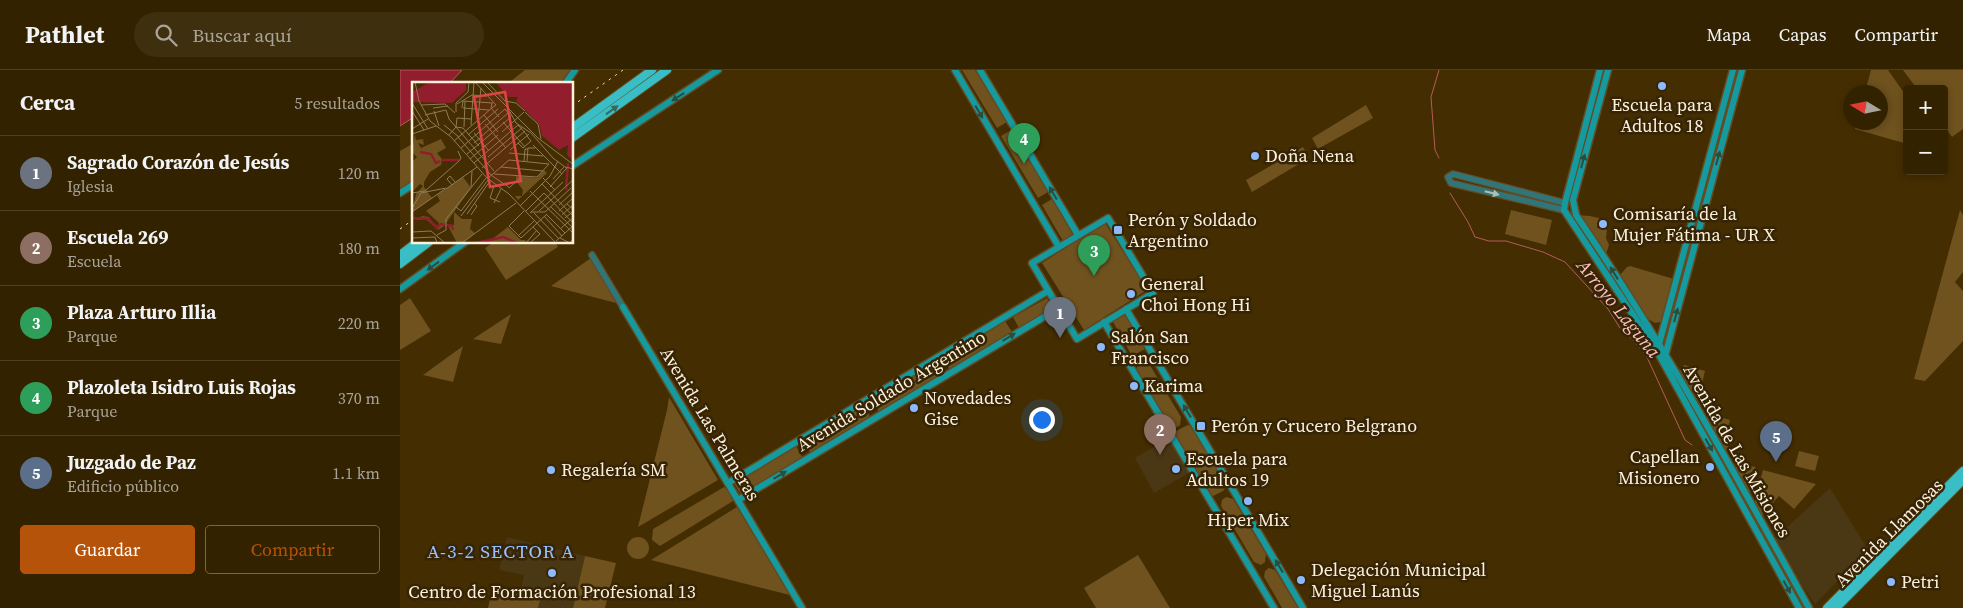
<!DOCTYPE html>
<html lang="es">
<head>
<meta charset="utf-8">
<style>
  :root { --surface:#320; --page:#3e2f0f; --text:#f1f3f6; --muted:#a9a499; --line:#4e3f22; --accent:#b45309 }
  body { margin:0; font-family:"Source Serif 4",serif; background:var(--page); color:var(--text) }
  .controls { position:absolute; right:15px; top:15px; display:grid; overflow:hidden; border-radius:5px; box-shadow:0 2px 8px #0003 }
  .controls button { width:45px; height:45px; display:grid; place-items:center; padding:0; border:0; border-bottom:1px solid var(--line); background:var(--surface); color:var(--text); font:25px sans-serif }
  .compass { position:absolute; left:1443px; top:15px; width:45px; height:45px; border-radius:50%; background:var(--surface); box-shadow:0 2px 8px #0003; rotate:280deg }
  .you { position:absolute; left:641px; top:349px; width:18px; height:18px; margin:-12px; border:4px solid #fff; border-radius:50%; background:#1a73e8; box-shadow:0 0 0 8px #1a73e833 }
  .badge { display:grid; place-items:center; width:32px; height:32px; border-radius:50%; background:var(--accent); color:#fff; font-size:16px; font-weight:700 }
  .pin { position:absolute; translate:-50% -41px; filter:drop-shadow(0 1px 2px #0008) }
  .pin::after { content:''; position:absolute; top:26px; width:18px; height:15px; background:inherit; clip-path:polygon(0 0,100% 0,50% 100%) }
  .list { margin:0; padding:0; list-style:none }
  h2 { display:flex; justify-content:space-between; align-items:center; height:65px; margin:0; padding:0 20px; font-size:21px }
  h2 small { font-size:16px; font-weight:400; color:var(--muted) }
  .list li { display:grid; grid-template-columns:32px 1fr auto; gap:15px; align-items:center; box-sizing:border-box; height:75px; padding:0 20px; border-top:1px solid var(--line) }
  .list b { display:block; font-size:19px; white-space:nowrap }
  .list p { margin:0; font-size:16px; white-space:nowrap; color:var(--muted) }
  .list em { font-size:16px; font-style:normal; color:var(--muted) }
  .actions { display:flex; gap:10px; padding:15px 20px }
  .actions a { flex:1; padding:11px 0; border:1px solid var(--accent); border-radius:5px; text-align:center; font-size:18px; color:var(--accent) }
  .actions .main { background:var(--accent); color:#fff }
  .icon { flex:none; width:28px; height:28px; fill:none; stroke:currentColor; stroke-width:2; stroke-linecap:round; stroke-linejoin:round }
  .map { position:relative; flex:none; width:1563px; height:538px; overflow:hidden }
  header { display:flex; align-items:center; gap:30px; box-sizing:border-box; height:70px; padding:0 25px; background:var(--surface); border-bottom:1px solid var(--line) }
  header strong { font-size:24px }
  nav { display:flex; gap:28px; margin-inline-start:auto; font-size:18px }
  .search { width:350px; height:45px; background:var(--page); display:flex; align-items:center; gap:12px; box-sizing:border-box; padding:0 18px; border-radius:28px; color:var(--muted); font-size:19px }
  main { display:flex }
  aside { flex:1; background:var(--surface) }
  .map>svg:first-child { display:block }
  .built { fill:#4a3714 }
  .green { fill:#6f521e }
  .water { fill:#921d2d; stroke:#b35c61 }
  .lines { fill:none; stroke-linecap:round; stroke-linejoin:round }
  .stream { stroke:#b35c61; stroke-width:1 }
  .tertiary-casing { stroke:#624c23; stroke-width:8 }
  .secondary-casing { stroke:#624c23; stroke-width:9 }
  .trunk-casing { stroke:#624c23; stroke-width:10 }
  .tertiary { stroke:#317578; stroke-width:5.5 }
  .secondary { stroke:#159a9f; stroke-width:6 }
  .trunk { stroke:#38bec4; stroke-width:8 }
  .rail { stroke:#e9d9c0; stroke-width:1; stroke-dasharray:2.5 5; stroke-linecap:butt }
  .oneway { fill:#2a4d3c }
  .oneway2 { fill:#36695b }
  .oneway3 { fill:#adbfb3 }
  .poi-dot { fill:#8eb9fc; stroke:#352406; stroke-width:2 }
  .labels { text-anchor:middle; stroke-width:5; stroke-linejoin:round; paint-order:stroke }
  .poi-label { font-size:18px; fill:#fff0da; stroke:#352406; text-anchor:start }
  .street-label { font-size:18px; fill:#fff0da; stroke:#352406 }
  .water-label { font-size:19px; font-style:italic; fill:#fdbfbe; stroke:#352406 }
  .neighbourhood-label { font-size:19px; letter-spacing:1px; fill:#98c0ff; stroke:#352406 }
  .inset-river { fill:none; stroke:#921d2d; stroke-width:2.5 }
  .inset-road { fill:none; stroke:#8f7b57; stroke-width:1 }
  .view { fill:#dc4643; fill-opacity:0.15; stroke:#dc4643; stroke-width:2.5 }
  .inset-edge { fill:none; stroke:#fff0da; stroke-width:2.5 }
</style>
</head>
<body>
<header>
<strong>Pathlet</strong>
<div class="search"><svg class="icon" aria-label="search" viewBox="0 0 24 24"><circle cx="10" cy="10" r="6"/><path d="M15 15l6 6"/></svg>Buscar aquí</div>
<nav><a>Mapa</a><a>Capas</a><a>Compartir</a></nav>
</header>
<main>
<aside>
<h2>Cerca<small>5 resultados</small></h2>
<ul class="list">
<li><span class="badge" style="background:#6b7280">1</span><div><b>Sagrado Corazón de Jesús</b><p>Iglesia</p></div><em>120 m</em></li>
<li><span class="badge" style="background:#8d6e63">2</span><div><b>Escuela 269</b><p>Escuela</p></div><em>180 m</em></li>
<li><span class="badge" style="background:#2e9e5b">3</span><div><b>Plaza Arturo Illia</b><p>Parque</p></div><em>220 m</em></li>
<li><span class="badge" style="background:#2e9e5b">4</span><div><b>Plazoleta Isidro Luis Rojas</b><p>Parque</p></div><em>370 m</em></li>
<li><span class="badge" style="background:#5c6f8a">5</span><div><b>Juzgado de Paz</b><p>Edificio público</p></div><em>1.1 km</em></li>
</ul>
<div class="actions"><a class="main">Guardar</a><a>Compartir</a></div>
</aside>
<div class="map">
<svg width="1563" height="538" viewBox="0 0 1563 538">
  <rect width="100%" height="100%" fill="#442d00"/>
  <path class="built" d="M769 368 789 403 754 423 735 388Z
    M1430 418 1468 480 1415 534 1372 471Z
    M107 467 185 486 173 538H138L140 530 120 524 124 505 99 500Z"/>
  <path class="green" d="M125 0H170L160 14H107Z
    M562 0H575L607 52 597 58Z
    M1471 0H1488L1507 27V74L1455 59 1457 53 1480 52V22H1465Z
    M1503 0H1563V59L1552 67 1544 56V19H1517Z
    M966 35 973 48 918 79 912 68Z
    M611 60 648 122 638 128 601 66Z
    M14 73V110L0 119V81Z
    M903 77 909 88 852 122 846 110Z
    M652 129 673 165 663 171 642 135Z
    M1111 140 1152 150 1146 175 1105 164Z
    M1560 140 1563 145V202L1555 212 1563 221V271L1525 311 1514 309Z
    M1176 145 1190 146 1199 148 1197 158 1207 160 1206 168 1209 175 1206 184Z
    M705 153 747 220 684 260 642 193Z
    M94 172 156 173 158 177 106 210 85 178Z
    M191 188 216 233 151 216Z
    M1230 196 1274 209 1265 251 1255 253 1248 249 1220 205 1227 197Z
    M10 228 31 261 0 280V235Z
    M647 228 653 238 619 258 613 247Z
    M724 243 745 279 732 286 712 250Z
    M111 244 101 274 73 269Z
    M605 251 612 262 550 300 544 289Z
    M63 276 53 312 23 305Z
    M742 289 748 292 781 347 780 355 777 357H770L768 355 737 299V293Z
    M535 292 542 304 479 342 472 330Z
    M1284 295 1305 301 1301 318 1305 324 1301 338 1279 300Z
    M269 327 318 410 238 457 267 340Z
    M463 335 471 348 411 384 403 371Z
    M1308 344 1330 350 1326 365 1331 366 1326 384 1306 347Z
    M788 355 791 356 827 415 823 421 813 426 809 423 774 365V362Z
    M396 376 404 390 342 427 334 413Z
    M1399 381 1419 386 1415 401 1395 396Z
    M1336 391 1355 397 1358 402 1353 422H1348L1333 394Z
    M1363 400 1416 414 1394 439 1379 426 1362 445 1354 434Z
    M324 417 332 423 333 431 260 476 252 470 253 459Z
    M826 427 833 429 866 484 865 492 861 495 854 492 821 436 822 430Z
    M337 437 390 525 251 490Z
    M227 478a11 11 0 1 1 22 0a11 11 0 1 1-22 0Z
    M738 485 770 538H696L684 518Z
    M185 486 216 493 205 538H173Z
    M869 498 875 500 898 538H882L864 507 865 501Z
    M93 517 140 530 138 538H88Z"/>
  <path class="water" d="M0 0H62L49 14H14V47L0 56Z"/>
  <g class="lines">
    <path class="stream" d="M1039 88 1035 80 1031 27 1039 0
      M1050 123 1068 152 1075 167 1089 171H1106L1143 182 1165 192 1208 239 1220 258 1234 271 1246 285 1285 370 1292 375"/>
    <defs>
      <path id="tertiary" d="M1164 140 1051 113 1048 107 1053 104 1165 133
        M192 185 223 237"/>
      <path id="secondary" d="M555 0 659 177
        M580 0 678 165
        M1200 0 1165 133 1164 140 1257 281 1399 538
        M1208 0 1173 130 1176 145C1262 271 1336 405 1409 538
        M165 14 175 0
        M172 96 318 0
        M0 123 14 114
        M708 148 753 223 677 269 632 193Z
        M0 219 65 172
        M223 237 402 538
        M726 239 903 538
        M704 252 874 538
        M1259 274 1333 0
        M1265 286 1342 0
        M328 413 648 221
        M338 430 659 238"/>
      <path id="trunk" d="M172 58 252 0
        M172 68 267 0
        M0 185 17 172
        M0 194 29 172
        M1427 538 1563 401
        M1436 538 1563 410"/>
    </defs>
    <use href="#tertiary" class="tertiary-casing"/>
    <use href="#secondary" class="secondary-casing"/>
    <use href="#trunk" class="trunk-casing"/>
    <use href="#tertiary" class="tertiary"/>
    <use href="#secondary" class="secondary"/>
    <use href="#trunk" class="trunk"/>
    <path class="rail" d="M172 36 223 0
      M0 159 14 149"/>
  </g>
  <defs><path id="oneway-solid" d="M-6-.8H1V-3.2L6.5 0L1 3.2V.8H-6Z" transform="scale(1.25)"/></defs>
  <g class="oneway">
    <use href="#oneway-solid" transform="translate(278 27) rotate(147)"/>
    <use href="#oneway-solid" transform="translate(579 42) rotate(60)"/>
    <use href="#oneway-solid" transform="translate(1318 88) rotate(-75)"/>
    <use href="#oneway-solid" transform="translate(1183 91) rotate(-75)"/>
    <use href="#oneway-solid" transform="translate(653 123) rotate(-121)"/>
    <use href="#oneway-solid" transform="translate(33 196) rotate(144)"/>
    <use href="#oneway-solid" transform="translate(1214 203) rotate(-122)"/>
    <use href="#oneway-solid" transform="translate(1276 245) rotate(-75)"/>
    <use href="#oneway-solid" transform="translate(609 267) rotate(-31)"/>
    <use href="#oneway-solid" transform="translate(787 341) rotate(-121)"/>
    <use href="#oneway-solid" transform="translate(1309 375) rotate(61)"/>
    <use href="#oneway-solid" transform="translate(380 405) rotate(-31)"/>
    <use href="#oneway-solid" transform="translate(879 496) rotate(-121)"/>
    <use href="#oneway-solid" transform="translate(1387 517) rotate(61)"/>
  </g>
  <use class="oneway2" href="#oneway-solid" transform="translate(212 40) rotate(-36)"/>
  <use class="oneway3" href="#oneway-solid" transform="translate(1092 123) rotate(14)"/>
  <g class="poi-dot">
    <circle cx="1262" cy="16" r="5"/>
    <circle cx="855" cy="86" r="5"/>
    <circle cx="1203" cy="154" r="5"/>
    <rect x="713" y="155" width="10" height="10" rx="2.5"/>
    <circle cx="731" cy="224" r="5"/>
    <circle cx="701" cy="277" r="5"/>
    <circle cx="734" cy="316" r="5"/>
    <circle cx="514" cy="338" r="5"/>
    <rect x="796" y="351" width="10" height="10" rx="2.5"/>
    <circle cx="1310" cy="397" r="5"/>
    <circle cx="776" cy="399" r="5"/>
    <circle cx="151" cy="400" r="5"/>
    <circle cx="848" cy="431" r="5"/>
    <circle cx="152" cy="503" r="5"/>
    <circle cx="901" cy="510" r="5"/>
    <circle cx="1491" cy="512" r="5"/>
  </g>
  <g class="labels">
    <g class="poi-label">
      <text x="1262" y="41" text-anchor="middle">Escuela para<tspan x="1262" dy="21">Adultos 18</tspan></text>
      <text x="865" y="92">Doña Nena</text>
      <text x="1213" y="150">Comisaría de la<tspan x="1213" dy="21">Mujer Fátima - UR X</tspan></text>
      <text x="728" y="156">Perón y Soldado<tspan x="728" dy="21">Argentino</tspan></text>
      <text x="741" y="220">General<tspan x="741" dy="21">Choi Hong Hi</tspan></text>
      <text x="711" y="273">Salón San<tspan x="711" dy="21">Francisco</tspan></text>
      <text x="744" y="322">Karima</text>
      <text x="524" y="334">Novedades<tspan x="524" dy="21">Gise</tspan></text>
      <text x="811" y="362">Perón y Crucero Belgrano</text>
      <text x="1300" y="393" text-anchor="end">Capellan<tspan x="1300" dy="21">Misionero</tspan></text>
      <text x="786" y="395">Escuela para<tspan x="786" dy="21">Adultos 19</tspan></text>
      <text x="161" y="406">Regalería SM</text>
      <text x="848" y="456" text-anchor="middle">Hiper Mix</text>
      <text x="911" y="506">Delegación Municipal<tspan x="911" dy="21">Miguel Lanús</tspan></text>
      <text x="1501" y="518">Petri</text>
      <text x="152" y="528" text-anchor="middle">Centro de Formación Profesional 13</text>
    </g>
    <g class="street-label">
      <text transform="translate(491 321) rotate(-31)" y="6">Avenida Soldado Argentino</text>
      <text transform="translate(310 354) rotate(59)" y="6">Avenida Las Palmeras</text>
      <text transform="translate(1337 381) rotate(60)" y="6">Avenida de Las Misiones</text>
      <text transform="translate(1489 463) rotate(-45)" y="6">Avenida Llamosas</text>
    </g>
    <g class="water-label">
      <text transform="translate(1219 238) rotate(51)" y="7">Arroyo Laguna</text>
    </g>
    <g class="neighbourhood-label">
      <text x="101" y="488">A-3-2 SECTOR A</text>
    </g>
  </g>
  <g transform="translate(12 12)">
    <rect width="161" height="161" fill="#442d00"/>
    <path d="M3 52 4 58 11 57 12 63 6 61 9 66 29 57 34 66 25 71 30 77 29 83 18 90 12 100V105L20 116 0 130 4 112 11 104 8 102 0 110V80L5 75 0 70ZM132 88 135 91 106 118 103 114H110L111 108 104 99V94L125 96ZM51 95 59 106 32 144 26 148 15 138H3L10 134 17 135 19 141 26 144 27 141 14 129 28 119 25 113ZM42 130 50 137H60L58 147 63 151 50 161H45L35 142 42 143ZM96 145 109 158H114L112 161H75Z" fill="#6f521e"/>
    <path d="M18 0H54V8L40 21 0 20V10ZM161 0V79L155 73 156 63 147 68 130 54 127 42 104 19 106 15H96L84 1Z" fill="#921d2d"/>
    <path class="inset-river" d="M8 70 19 72 24 81 28 79M29 78H47M154 108 156 81M0 136 17 137 25 146 29 142 40 144 41 148M64 161 91 155 105 161"/>
    <path class="inset-road" d="M3 0 7 19M63 0 84 23 81 25M70 0 126 56 162 83M75 0 93 19 104 21 113 29M7 19 18 39 39 55 75 96 97 112 144 161M0 21 16 47M80 21 79 26 87 35M45 22 60 13 75 14M9 23 33 22 43 31M21 26 36 24M50 26 51 19 81 21M51 26 77 28M34 28 37 37 82 89M0 29 12 48M22 29 27 44M44 30V21L56 10 57 0M98 30 104 41 119 51 141 76 153 85 162 87M113 30 126 42 129 57M13 33 34 28M72 33 86 50M66 37 69 6M91 40 113 65M73 42 94 66M32 43 47 55M59 43 62 0M44 45 45 36 59 37M52 45 53 19M0 47 16 37M90 50 112 30M62 51 77 69M0 52 24 44M37 53 44 45 51 46 67 64M56 53 86 27M46 55 79 93 98 106M42 59 81 25M62 61 97 30M106 61 111 66 119 59 115 54M121 63 150 92M49 66 93 27 99 35 55 72M98 68 117 52M97 71 131 74M76 75 111 45M58 77 86 53M112 79 113 67H116M115 79 116 66H123M62 81 106 43 116 54M89 85 131 89M70 86 113 49M82 92 125 95 137 82M131 96 143 108M75 97 97 78 137 82M141 97 152 85M130 102 162 135 148 147M40 103 35 97 38 94 43 100M82 104 78 116 88 120M59 105 60 89M138 105 155 86M97 106 109 95M34 107 65 85M118 109 162 152M0 111 13 109 47 79 49 76 46 69M82 121 89 107M147 123 162 109M108 124 138 94 146 79M44 125 49 129 74 96M139 125 162 147M0 126 9 111 34 106M112 129 97 144 109 156 135 132M114 129 132 111 162 142M127 129 162 97M147 129 162 115M0 130 33 107M119 130H133L159 106M118 131 151 100M122 131 147 157M55 132 78 99M134 132 153 151M59 133 65 124 62 121M150 133 162 122M49 134 76 98M132 134 150 154M153 136 154 135 158 132 161 129V128H162L155 122M0 150 19 149 33 161M25 153 34 148V137L70 92M106 154 122 139M0 156 23 155 25 161M148 156 158 161 162 155M144 159 162 143M50 161 104 121M114 161 125 148M118 161 128 152 121 145"/>
    <path class="view" d="M93 10 109 99 78 105 62 15Z"/>
    <rect width="161" height="161" class="inset-edge"/>
  </g>
</svg>
<div class="controls">
<button>+</button>
<button>−</button>
</div>
<svg class="compass" viewBox="-18 -18 36 36"><path d="M0-13l5 13h-10z" fill="#e53935"/><path d="M0 13l5-13h-10z" fill="#a9a499"/></svg>
<div class="you"></div>
<div class="pin badge" style="left:660px;top:268px;background:#6b7280">1</div>
<div class="pin badge" style="left:760px;top:385px;background:#8d6e63">2</div>
<div class="pin badge" style="left:694px;top:206px;background:#2e9e5b">3</div>
<div class="pin badge" style="left:624px;top:94px;background:#2e9e5b">4</div>
<div class="pin badge" style="left:1376px;top:392px;background:#5c6f8a">5</div>
</div>
</main>
</body>
</html>
